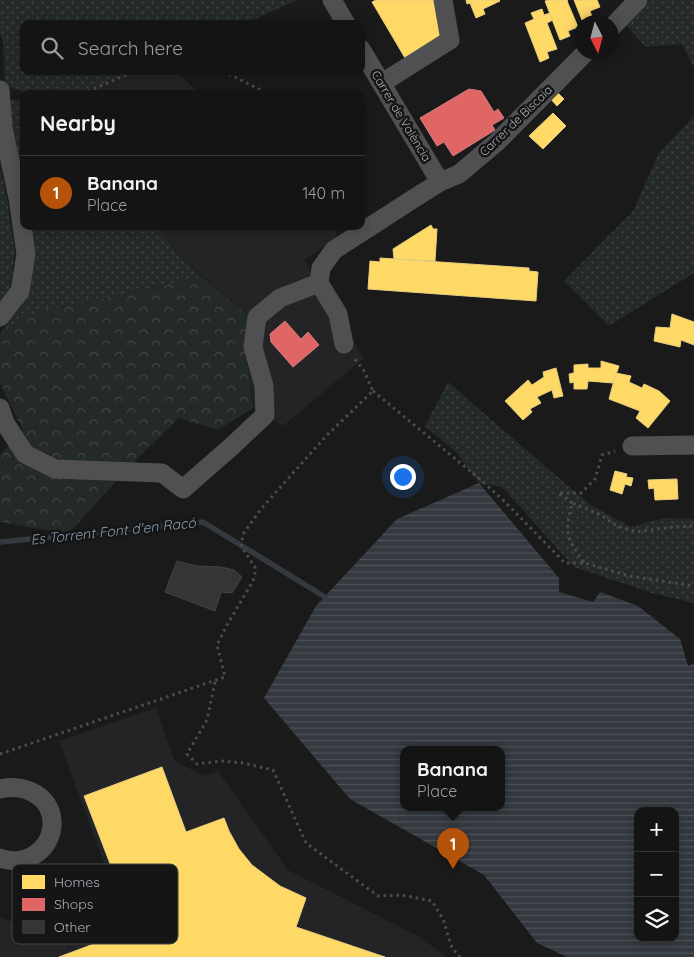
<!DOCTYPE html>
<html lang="en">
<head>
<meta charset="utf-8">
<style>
  :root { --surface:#141414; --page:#1d1d1d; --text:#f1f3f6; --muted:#9d9ea0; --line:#333334; --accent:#b45309 }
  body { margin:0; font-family:Quicksand,sans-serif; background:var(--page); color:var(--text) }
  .controls { position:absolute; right:15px; bottom:15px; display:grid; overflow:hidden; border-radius:10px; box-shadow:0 2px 12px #0003 }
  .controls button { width:45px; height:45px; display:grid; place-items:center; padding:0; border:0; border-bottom:1px solid var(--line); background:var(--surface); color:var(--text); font:25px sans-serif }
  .compass { position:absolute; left:574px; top:15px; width:45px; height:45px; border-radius:50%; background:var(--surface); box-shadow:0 2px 12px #0003; rotate:174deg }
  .you { position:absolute; left:402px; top:476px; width:18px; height:18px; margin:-12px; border:4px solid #fff; border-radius:50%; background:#1a73e8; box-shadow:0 0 0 8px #1a73e833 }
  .badge { display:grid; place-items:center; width:32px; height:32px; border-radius:50%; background:var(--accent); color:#fff; font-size:16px; font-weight:700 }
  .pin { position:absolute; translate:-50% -41px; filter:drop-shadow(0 1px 2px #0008) }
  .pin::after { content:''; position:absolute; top:26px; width:18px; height:15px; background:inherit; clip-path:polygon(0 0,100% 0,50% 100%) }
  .popup { position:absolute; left:400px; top:746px; width:105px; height:65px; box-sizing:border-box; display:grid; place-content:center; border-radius:10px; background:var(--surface); filter:drop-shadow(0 1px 4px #0005); font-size:16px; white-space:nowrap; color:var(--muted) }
  .popup b { font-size:19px; color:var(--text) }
  .popup::after { content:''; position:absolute; left:50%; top:100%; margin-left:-10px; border:10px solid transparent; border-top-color:var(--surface) }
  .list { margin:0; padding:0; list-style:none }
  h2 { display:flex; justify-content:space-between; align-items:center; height:65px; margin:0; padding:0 20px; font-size:21px }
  h2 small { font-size:16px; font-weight:400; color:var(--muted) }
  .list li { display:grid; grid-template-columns:32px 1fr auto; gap:15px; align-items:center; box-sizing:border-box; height:75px; padding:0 20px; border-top:1px solid var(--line) }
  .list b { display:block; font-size:19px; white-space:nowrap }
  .list p { margin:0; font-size:16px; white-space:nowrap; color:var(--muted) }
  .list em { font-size:16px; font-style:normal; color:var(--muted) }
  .icon { flex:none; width:28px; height:28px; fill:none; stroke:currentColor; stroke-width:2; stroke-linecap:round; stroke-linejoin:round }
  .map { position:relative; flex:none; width:694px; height:957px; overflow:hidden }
  .search { position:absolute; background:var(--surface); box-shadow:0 2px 12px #0003; left:20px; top:20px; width:345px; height:55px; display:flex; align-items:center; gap:12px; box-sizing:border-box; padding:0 18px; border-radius:10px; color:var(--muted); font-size:19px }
  .panel { position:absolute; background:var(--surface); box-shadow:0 2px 12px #0003; left:20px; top:90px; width:345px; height:140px; border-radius:10px }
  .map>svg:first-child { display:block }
  .built { fill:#242426 }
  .grass { fill:url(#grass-dots) }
  .forest { fill:url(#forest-crowns) }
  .water { fill:url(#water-rules); fill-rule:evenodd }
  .homes { fill:#ffd966; stroke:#e7cd7f }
  .shops { fill:#e06666; stroke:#d17c7f }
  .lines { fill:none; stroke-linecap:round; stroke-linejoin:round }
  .stream { stroke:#33393f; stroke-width:5.5 }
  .building { fill:#343536; stroke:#444447 }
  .path { stroke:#4b4c4e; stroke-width:3; stroke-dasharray:2.5 4; stroke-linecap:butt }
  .minor { stroke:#505053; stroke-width:19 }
  .labels { text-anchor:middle; stroke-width:5; stroke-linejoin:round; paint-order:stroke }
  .street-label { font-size:12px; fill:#aeb1b9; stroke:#151516 }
  .water-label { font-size:14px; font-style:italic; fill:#899db0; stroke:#151516 }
  .key { fill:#151516; stroke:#434447; stroke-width:1 }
  .key-label { font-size:14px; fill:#aeb1b9 }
</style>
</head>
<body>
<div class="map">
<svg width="694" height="957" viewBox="0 0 694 957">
  <defs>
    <pattern id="grass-dots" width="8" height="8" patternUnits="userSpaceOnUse" patternTransform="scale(1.25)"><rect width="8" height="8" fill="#242a25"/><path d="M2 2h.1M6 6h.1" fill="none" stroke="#414643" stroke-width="1.8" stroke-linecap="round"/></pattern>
    <pattern id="forest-crowns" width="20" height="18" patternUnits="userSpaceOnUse" patternTransform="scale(1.25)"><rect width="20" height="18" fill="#242a25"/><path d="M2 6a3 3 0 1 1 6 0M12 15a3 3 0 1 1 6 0" fill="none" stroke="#414643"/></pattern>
    <pattern id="water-rules" width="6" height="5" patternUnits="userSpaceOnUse" patternTransform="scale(1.25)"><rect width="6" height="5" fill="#33393f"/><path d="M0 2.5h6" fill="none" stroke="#4e5359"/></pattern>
  </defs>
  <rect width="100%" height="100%" fill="#1a1a1b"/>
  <path class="built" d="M133 71H177L199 94H90L88 89Z
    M157 226H333L338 237 304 260 364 358 283 426 254 408 246 351 249 316 176 254Z
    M156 708 174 760 203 776 218 771 288 870 418 936 447 957H0V917L17 924 113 887 59 741Z"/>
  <path class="grass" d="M0 0H297L244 24H24V71H134C116 78 97 87 78 93 63 98 18 94 5 84L3 42 0 34Z
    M650 0H694V68L682 44 645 47 625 23Z
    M6 99 24 101V203Z
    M694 116V273L609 326 564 281 633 211 659 153Z
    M0 166 7 198 15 253 10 289 0 301Z
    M28 226H157L176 254 202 277 34 313 0 334 30 287Z
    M448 382 589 504 631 527 664 518 694 519V603L652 593 574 567 502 487 479 483 456 452 425 426Z"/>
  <path class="forest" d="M202 277 249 316 246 351 253 408 218 430 179 418 132 464 68 534 0 522V455L23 430 0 383V334L34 313Z"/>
  <path class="water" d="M479 483 559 578V592L593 602 600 592 638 606 680 639 688 666 694 664V957H567L537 943 484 875 350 799 264 698 316 606 397 519ZM404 750H502V808H404ZM638 811H675V938H638Z"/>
  <path class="homes" d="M376 0H437L444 36 405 58 372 2Z
    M466 0H499L500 1 483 9 485 14 476 18 470 3 467 4Z
    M549 0H568L567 1 578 27 568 31 570 36 560 40 545 1Z
    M574 0H597L600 7 590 11 592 17 582 20Z
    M542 9 544 15 550 13 553 20 547 23 557 49 547 52 549 58 540 62 525 23 534 19 531 13Z
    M556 91 564 99 557 106 549 97Z
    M553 113 566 126 543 149 529 136Z
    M431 225 433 229H437L435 261 394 259 393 249Z
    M380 258 529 268V271L538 272 536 301 368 289 370 261 380 262Z
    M672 314 694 322V345L681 340 680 347 654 341 656 327 670 328Z
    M601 361 619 366 613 383 588 381 587 389H574V382L570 383 569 374 574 373V365L588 364V368H601Z
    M556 368 563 396 554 398 552 390 537 397 541 403 530 409 532 412 523 420 505 401 528 380 532 385 544 377 543 372Z
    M616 373 631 376 629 382 642 388 644 384 659 391 670 401 648 428 636 418 640 411 609 399Z
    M615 471 627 474 626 477 633 478 631 486 625 484 622 494 610 490Z
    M677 479 678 499 655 500 654 488 649 489 648 480Z
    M162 767 186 832 224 818 229 831 239 849 252 865 280 886 306 898 296 927 385 957H59L144 925 133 897 124 900 84 796Z"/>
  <path class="shops" d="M469 89 481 91 494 112 498 109 504 118 492 125 495 130 453 156 444 142 437 146 420 118Z
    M285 321 301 339 308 332 319 345 293 367 271 342 270 334Z"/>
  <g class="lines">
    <path class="stream" d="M0 542 203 522 325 597"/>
  </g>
  <path class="building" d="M177 561 197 566 221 567 234 570 242 577 232 593 221 592 215 611 165 592Z"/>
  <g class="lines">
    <path class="path" d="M223 71 269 94
      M82 94 135 71
      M373 391 481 480 506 503 565 563H585L629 576 694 586
      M572 503 558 493H581L595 479 602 455 615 451
      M584 562C565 536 565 534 572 503L601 515 617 526 637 532 673 527 694 526
      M215 682 207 720 187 754 197 764 221 761 243 763 273 770 306 843 378 896 402 895 432 901 443 919 452 948 460 957
      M0 754 225 677 217 645 227 625 253 581 256 569 241 546 243 534 261 509 327 435 373 391 364 371 355 359"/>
    <path class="minor" d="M332 0 346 24
      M612 27 638 0
      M361 49 440 182
      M382 83 450 40 443 0
      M0 90 3 128 18 198 26 254 20 291 0 317
      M344 344 338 314 319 283 321 268 334 250 413 199 440 182 459 174 497 142 586 52
      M0 408 5 423 25 454 55 469 162 473 183 489 231 447 265 415 264 386 253 347 257 317 280 298 319 283
      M632 446 694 445
      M0 789C25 783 54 797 52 826 50 852 23 867 0 858"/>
  </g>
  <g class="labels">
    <g class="street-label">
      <text transform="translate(401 116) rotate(59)" y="4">Carrer de València</text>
      <text transform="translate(516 121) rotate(-44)" y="4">Carrer de Biscaia</text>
    </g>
    <g class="water-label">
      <text transform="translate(113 531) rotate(-6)" y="5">Es Torrent Font d'en Racó</text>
    </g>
  </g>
  <rect x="12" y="864" width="166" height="80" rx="8" class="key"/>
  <rect x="22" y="875" width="23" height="14" fill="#ffd966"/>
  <rect x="22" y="898" width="23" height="13" fill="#e06666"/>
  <rect x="22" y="920" width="23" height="14" fill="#343536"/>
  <g class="key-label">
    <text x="54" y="887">Homes</text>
    <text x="54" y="909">Shops</text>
    <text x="54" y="932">Other</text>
  </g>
</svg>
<div class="controls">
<button>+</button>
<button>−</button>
<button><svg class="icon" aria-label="layers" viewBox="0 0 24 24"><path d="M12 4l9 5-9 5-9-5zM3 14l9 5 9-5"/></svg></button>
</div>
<svg class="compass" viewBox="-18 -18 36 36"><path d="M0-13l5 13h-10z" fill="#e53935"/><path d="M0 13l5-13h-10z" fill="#9d9ea0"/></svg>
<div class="you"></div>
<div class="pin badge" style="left:453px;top:869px">1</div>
<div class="popup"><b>Banana</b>Place</div>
<div class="search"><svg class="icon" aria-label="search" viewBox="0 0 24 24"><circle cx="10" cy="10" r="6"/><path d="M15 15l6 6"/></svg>Search here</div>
<section class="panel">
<h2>Nearby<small></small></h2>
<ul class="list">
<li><span class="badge">1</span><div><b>Banana</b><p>Place</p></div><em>140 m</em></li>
</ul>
</section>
</div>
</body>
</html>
